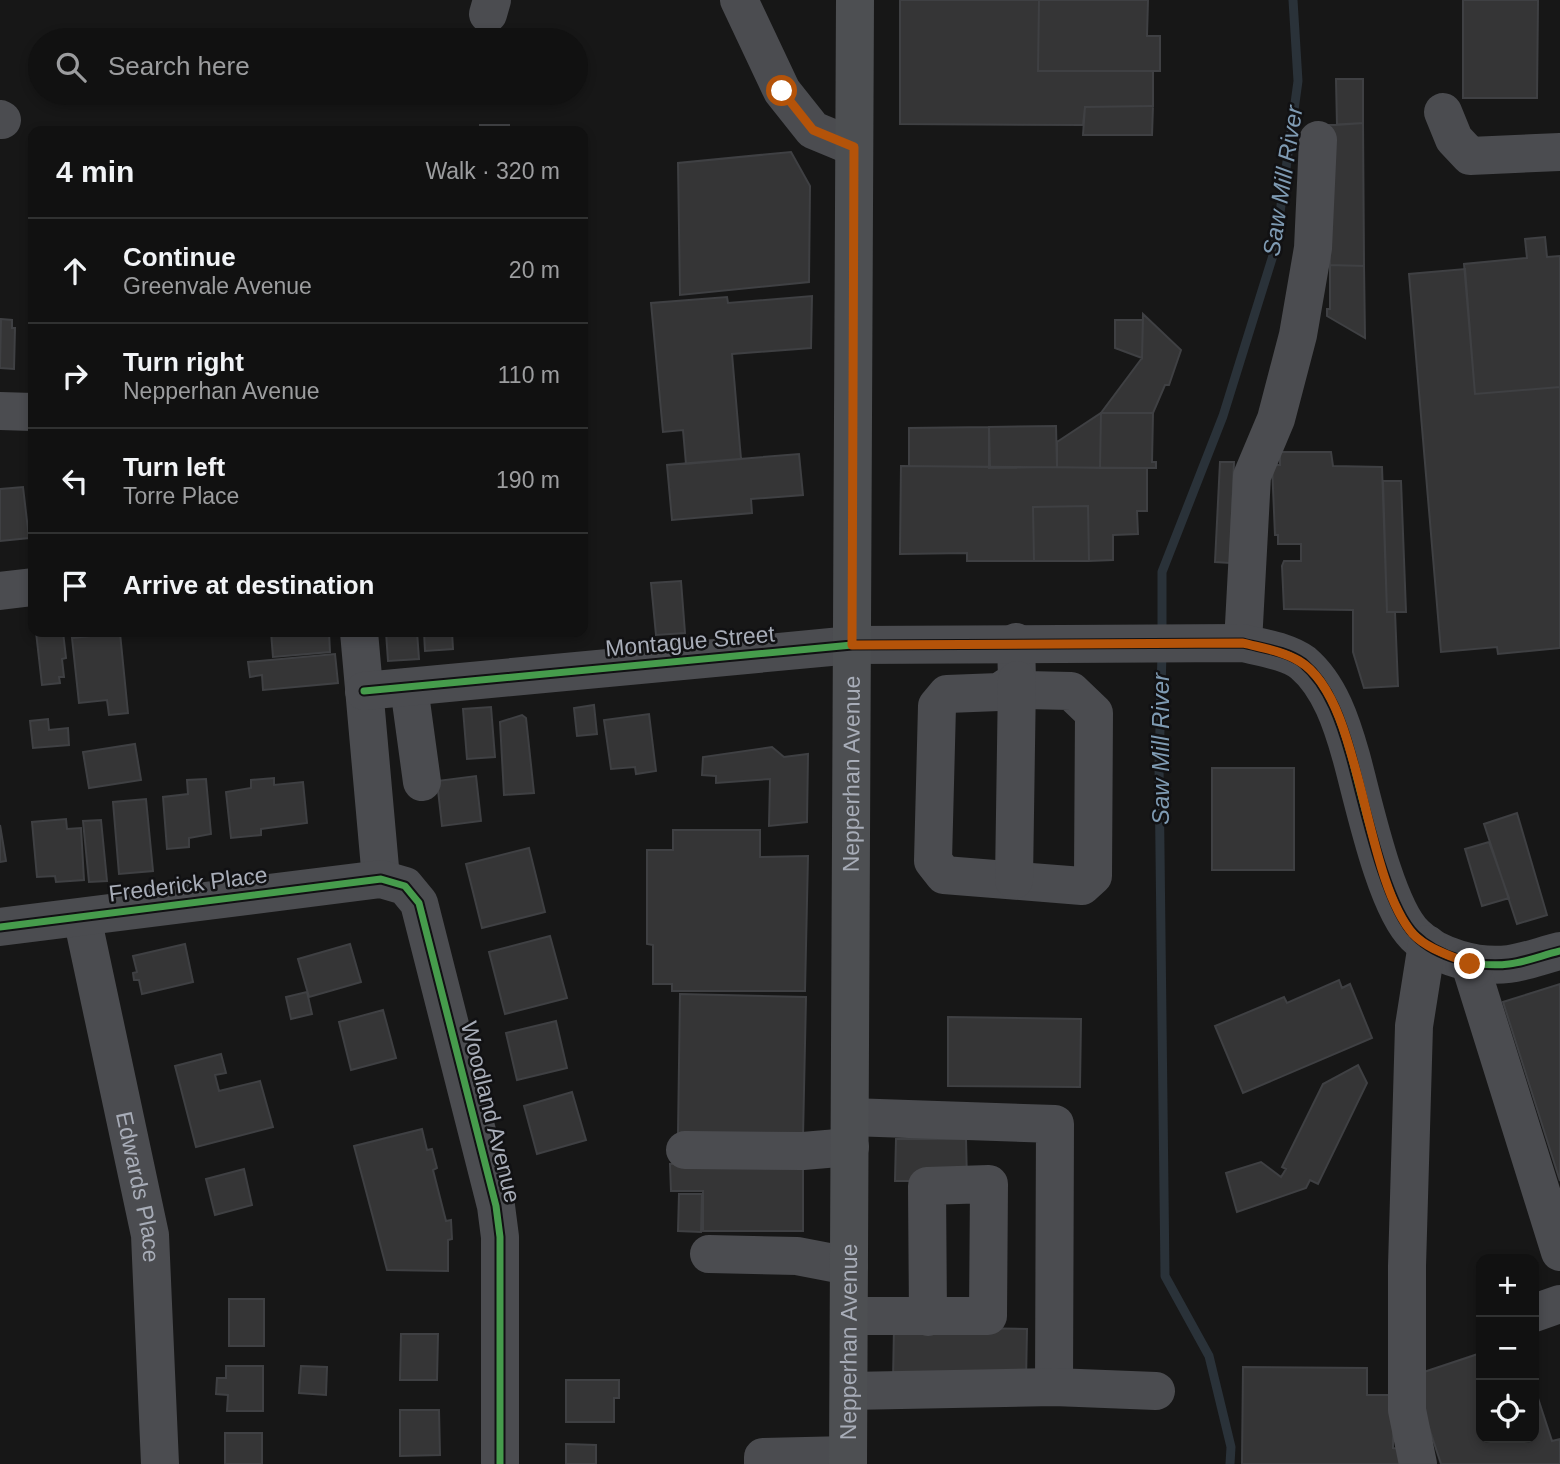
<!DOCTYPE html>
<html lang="en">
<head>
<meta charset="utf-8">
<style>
  :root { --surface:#111; --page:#1a1a1a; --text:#f1f3f6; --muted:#9c9d9f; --line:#303131 }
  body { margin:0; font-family:Helvetica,sans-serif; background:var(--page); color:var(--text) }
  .controls { position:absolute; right:21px; bottom:21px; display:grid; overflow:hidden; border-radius:14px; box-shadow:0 4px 10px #0003 }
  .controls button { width:63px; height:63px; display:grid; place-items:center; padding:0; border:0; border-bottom:2px solid var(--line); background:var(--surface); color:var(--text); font:35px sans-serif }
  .stop { position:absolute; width:21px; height:21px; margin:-16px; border:5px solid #b45309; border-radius:50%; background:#fff }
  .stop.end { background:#b45309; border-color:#fff; box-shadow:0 2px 7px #0008 }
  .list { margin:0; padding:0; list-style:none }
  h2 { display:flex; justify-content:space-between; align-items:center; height:91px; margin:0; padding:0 28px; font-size:30px }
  h2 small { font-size:23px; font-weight:400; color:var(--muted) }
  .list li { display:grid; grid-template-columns:46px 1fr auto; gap:21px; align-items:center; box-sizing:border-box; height:105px; padding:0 28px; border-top:2px solid var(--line) }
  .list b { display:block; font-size:26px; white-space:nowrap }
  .list p { margin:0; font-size:23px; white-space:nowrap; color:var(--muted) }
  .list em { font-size:23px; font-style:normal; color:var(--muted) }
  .icon { flex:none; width:38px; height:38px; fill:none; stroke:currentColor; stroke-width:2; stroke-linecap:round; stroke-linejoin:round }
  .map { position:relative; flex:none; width:1560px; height:1464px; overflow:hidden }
  .search { position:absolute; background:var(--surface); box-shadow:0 4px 10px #0003; left:28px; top:28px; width:560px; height:77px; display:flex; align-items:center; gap:18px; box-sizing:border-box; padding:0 24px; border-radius:38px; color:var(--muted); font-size:26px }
  .panel { position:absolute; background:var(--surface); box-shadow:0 4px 10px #0003; left:28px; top:126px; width:560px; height:511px; border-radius:14px }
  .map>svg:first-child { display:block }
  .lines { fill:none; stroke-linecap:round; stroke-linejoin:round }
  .stream { stroke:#2a3239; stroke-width:9 }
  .building { fill:#353536; stroke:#3f4043; stroke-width:2 }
  .minor { stroke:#4b4c50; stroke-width:38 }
  .major { stroke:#4d4f52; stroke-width:38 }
  .cycleway-casing { stroke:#111113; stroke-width:11 }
  .cycleway { stroke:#469c4c; stroke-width:7 }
  .route { stroke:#b45309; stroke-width:9 }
  .labels { text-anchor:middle; stroke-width:5; stroke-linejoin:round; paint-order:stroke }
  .street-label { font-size:23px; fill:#a8adb8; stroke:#111113 }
  .water-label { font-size:24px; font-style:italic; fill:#7f9bb3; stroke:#111113 }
</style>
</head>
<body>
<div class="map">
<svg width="1560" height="1464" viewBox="0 0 1560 1464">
  <rect width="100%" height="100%" fill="#171717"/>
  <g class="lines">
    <path class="stream" d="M1162 635V572L1223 416 1275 249 1298 81 1293 0
      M1162 653 1159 766 1165 1276 1209 1356 1231 1447 1230 1464"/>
  </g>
  <path class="building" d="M900 0H1039L1038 71H1153V106L1085 107 1083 125 900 124Z
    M1039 0H1148L1147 36H1160V71H1038Z
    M1463 0H1538L1537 98H1463Z
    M1336 79H1363V123L1337 125Z
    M1153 106 1152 135H1083L1085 107Z
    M1363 123 1364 266 1330 265 1328 125Z
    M480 125H509V131H480Z
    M791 152 810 186 809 282 680 295 678 163Z
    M1545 237 1547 257 1560 256V387L1475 394 1464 264 1527 258 1525 239Z
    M1330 265 1364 266 1365 338 1327 316V309H1330Z
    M1465 269 1475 394 1560 387V648L1498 654 1497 647 1441 652 1409 274Z
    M812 296 811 348 732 354 741 459 686 464 683 430 663 432 651 303 727 297 728 303Z
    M1143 314 1181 350 1169 385H1165L1153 413H1101L1142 358Z
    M1 319 12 320V328H15L14 369 0 368Z
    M1115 320H1143L1142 358 1115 348Z
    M1101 413H1153L1152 462H1156V468H1100Z
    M1101 413 1100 468 1057 467V442Z
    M1056 426 1057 467 989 468V427Z
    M989 427 990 467 909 466V428Z
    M1280 452H1331L1333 466 1382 467 1387 612H1395L1398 686 1364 688 1353 652V610L1284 609 1282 566 1284 561H1301V544H1278V535H1275L1272 465H1280Z
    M799 454 803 495 751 499 752 513 672 520 667 465Z
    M1220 462H1234L1230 563 1215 562Z
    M901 466 1147 468V511H1137L1138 534 1113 535V560L1089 561 1088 506 1033 507 1034 561H967V553L900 554Z
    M1383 481H1401L1406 612H1387Z
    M23 487 29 538 0 541V489Z
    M1088 506 1089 561H1034L1033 507Z
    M681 581 685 633 656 635 651 583Z
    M36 632H63L66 658 62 659 64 677H59L60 683 42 685Z
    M271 632H329L330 652 273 657Z
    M386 632H417L419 659 388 661Z
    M424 632H452L453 649 425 651Z
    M120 633 128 713 109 715 107 700 79 703 72 638Z
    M335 654 338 683 263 690 262 675 250 677 248 662Z
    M594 705 597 734 577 736 574 708Z
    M491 707 495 757 467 759 463 709Z
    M649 714 656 771 636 774 635 767 611 769 604 720Z
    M522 715 526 718 534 793 504 795 500 722Z
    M48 719 49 730 68 728 69 745 33 748 30 721Z
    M135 744 141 780 89 788 83 752Z
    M772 747 784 757 808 754 807 822 769 826 770 779 716 783V776L702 775 703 757Z
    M1212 768H1294V870H1212Z
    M476 776 481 821 442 826 437 781Z
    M274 778V785L303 782 307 823 261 829V835L231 838 226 792 251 788V780Z
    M206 779 211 834 189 838V847L167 849 163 797 188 794 187 780Z
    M146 799 153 871 119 874 113 802Z
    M1517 813 1547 915 1517 924 1484 824Z
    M66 819 67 829 81 828 84 880 56 882 55 876 37 877 32 822Z
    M101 820 107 881 89 882 83 821Z
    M0 825 6 861 0 862Z
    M673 830H760V857L808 856 805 991H672V984H653V945L647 944V850H673Z
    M1489 842 1509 898 1482 906 1465 849Z
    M529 848 545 912 482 928 466 864Z
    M550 936 567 998 505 1014 489 952Z
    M185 944 193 982 142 994 139 980H134L133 973 137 972 133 956Z
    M350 944 361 982 309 997 298 959Z
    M1339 980 1342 988 1350 984 1372 1038 1243 1093 1215 1026 1284 997 1287 1003Z
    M1560 984V1181L1503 1002Z
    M307 992 312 1014 291 1019 286 997Z
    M680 994 806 997 803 1137 678 1134Z
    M383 1010 396 1058 351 1070 339 1022Z
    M948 1017 1081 1019 1080 1087 948 1086Z
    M556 1021 567 1068 517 1080 506 1033Z
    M221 1054 226 1073 215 1075 219 1091 260 1081 273 1127 196 1147 175 1066Z
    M1358 1065 1367 1083 1318 1184 1310 1180 1306 1188 1237 1212 1226 1173 1261 1162 1281 1177 1286 1169 1282 1167 1323 1084Z
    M572 1092 586 1140 537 1154 524 1106Z
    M422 1129 427 1150 432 1149 437 1168 433 1170 446 1221 451 1220 452 1239 448 1240V1271L387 1270 354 1146Z
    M896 1139H966L967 1181H895Z
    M670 1164H803V1231H703V1191H671Z
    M244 1169 252 1205 215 1215 206 1179Z
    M679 1194H702L701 1232 678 1231Z
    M229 1299H264V1346H229Z
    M894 1327 1027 1329 1026 1382 893 1381Z
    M401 1334H438L437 1380H400Z
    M1481 1353V1438H1534V1386L1552 1441 1560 1439V1464H1441L1412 1376Z
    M226 1366H263V1411H227L228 1395 216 1394 217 1378H226Z
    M301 1366 327 1367 326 1395 299 1393Z
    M1243 1367 1367 1368V1395H1394L1393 1448 1406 1449 1405 1464H1242Z
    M566 1380H619V1398H614V1422H566Z
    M400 1410H439L440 1455 400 1456Z
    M225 1433H262V1464H225Z
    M566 1444 596 1445V1464H566Z"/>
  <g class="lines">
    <g class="minor">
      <path d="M739 0 782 91 813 130 854 147"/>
      <path d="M488 14 492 0"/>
      <path d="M1443 112 1454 139 1470 156 1560 152"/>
      <path d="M0 119 2 120"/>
      <path d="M0 411 33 412"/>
      <path d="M0 591 33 587"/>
      <path d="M359 632 381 879"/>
      <path d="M1016 642 1017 680 999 692 947 694 937 706 933 861 944 875 1082 886 1093 876 1094 713 1071 691 1026 690 1017 680"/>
      <path d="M1243 643 1252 476 1276 419 1298 335 1313 248 1318 140"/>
      <path d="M409 687 422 782"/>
      <path d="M364 691 852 645 1243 643C1262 648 1287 651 1303 663 1330 686 1342 724 1351 756 1363 799 1385 906 1415 935 1437 957 1478 968 1509 964 1526 962 1543 955 1560 951"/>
      <path d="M1014 880 1017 680"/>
      <path id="s1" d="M82 917 150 1235 160 1464"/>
      <path d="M0 927 381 879 405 886 419 903 496 1206 500 1237V1464"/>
      <path d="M1470 964 1560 1252"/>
      <path d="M850 1117 1055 1124 1054 1387"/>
      <path d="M685 1150 803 1151 850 1147"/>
      <path d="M709 1254 797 1256 849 1266"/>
      <path d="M1534 1313 1560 1304"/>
      <path d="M849 1316H988L989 1184 927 1186 928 1317"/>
      <path d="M849 1391 1054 1387 1156 1391"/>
      <path d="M763 1464V1457L848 1455"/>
      <path d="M1418 1464 1407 1410V1266L1414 1026 1427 944"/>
    </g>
    <path class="major" id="s2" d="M848 1464 855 0"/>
    <defs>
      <path id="cycleway" d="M364 691 852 645 1243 643C1262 648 1287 651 1303 663 1330 686 1342 724 1351 756 1363 799 1385 906 1415 935 1437 957 1478 968 1509 964 1526 962 1543 955 1560 951
        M0 927 381 879 405 886 419 903 496 1206 500 1237V1464"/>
    </defs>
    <use href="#cycleway" class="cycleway-casing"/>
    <use href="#cycleway" class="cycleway"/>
  </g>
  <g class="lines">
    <path class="route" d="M782 91 813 130 854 147 852 645 1243 643C1262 648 1282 651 1299 661 1363 698 1362 875 1413 934 1427 949 1452 956 1470 964"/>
  </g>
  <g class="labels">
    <g class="street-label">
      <text transform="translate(690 641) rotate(-5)" y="8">Montague Street</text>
      <text dy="8" stroke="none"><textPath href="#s2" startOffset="690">Nepperhan Avenue</textPath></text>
      <text transform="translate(188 884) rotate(-7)" y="8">Frederick Place</text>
      <text transform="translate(491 1112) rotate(76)" y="8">Woodland Avenue</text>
      <text dy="8" stroke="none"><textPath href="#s1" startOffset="276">Edwards Place</textPath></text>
      <text dy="8" stroke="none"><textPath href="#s2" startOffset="122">Nepperhan Avenue</textPath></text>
    </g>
    <g class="water-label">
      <text transform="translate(1283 181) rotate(-81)" y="8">Saw Mill River</text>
      <text transform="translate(1161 749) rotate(-90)" y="8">Saw Mill River</text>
    </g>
  </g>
</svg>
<div class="controls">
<button>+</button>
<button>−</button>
<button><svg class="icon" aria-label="locate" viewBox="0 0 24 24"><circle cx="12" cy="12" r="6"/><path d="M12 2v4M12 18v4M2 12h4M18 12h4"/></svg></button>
</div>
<div class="stop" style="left:782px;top:91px"></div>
<div class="stop end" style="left:1470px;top:964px"></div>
<div class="search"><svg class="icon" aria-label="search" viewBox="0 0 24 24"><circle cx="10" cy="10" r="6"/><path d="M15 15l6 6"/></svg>Search here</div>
<section class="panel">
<h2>4 min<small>Walk · 320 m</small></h2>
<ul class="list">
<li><svg class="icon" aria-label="ahead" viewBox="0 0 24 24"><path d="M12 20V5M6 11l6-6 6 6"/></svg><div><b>Continue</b><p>Greenvale Avenue</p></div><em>20 m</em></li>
<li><svg class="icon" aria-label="right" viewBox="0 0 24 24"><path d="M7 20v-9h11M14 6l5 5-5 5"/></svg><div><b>Turn right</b><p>Nepperhan Avenue</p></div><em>110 m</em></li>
<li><svg class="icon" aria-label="left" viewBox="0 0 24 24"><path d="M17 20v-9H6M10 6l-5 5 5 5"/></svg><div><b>Turn left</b><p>Torre Place</p></div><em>190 m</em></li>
<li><svg class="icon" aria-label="arrive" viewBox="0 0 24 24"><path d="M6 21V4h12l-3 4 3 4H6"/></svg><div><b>Arrive at destination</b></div></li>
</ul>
</section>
</div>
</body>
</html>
